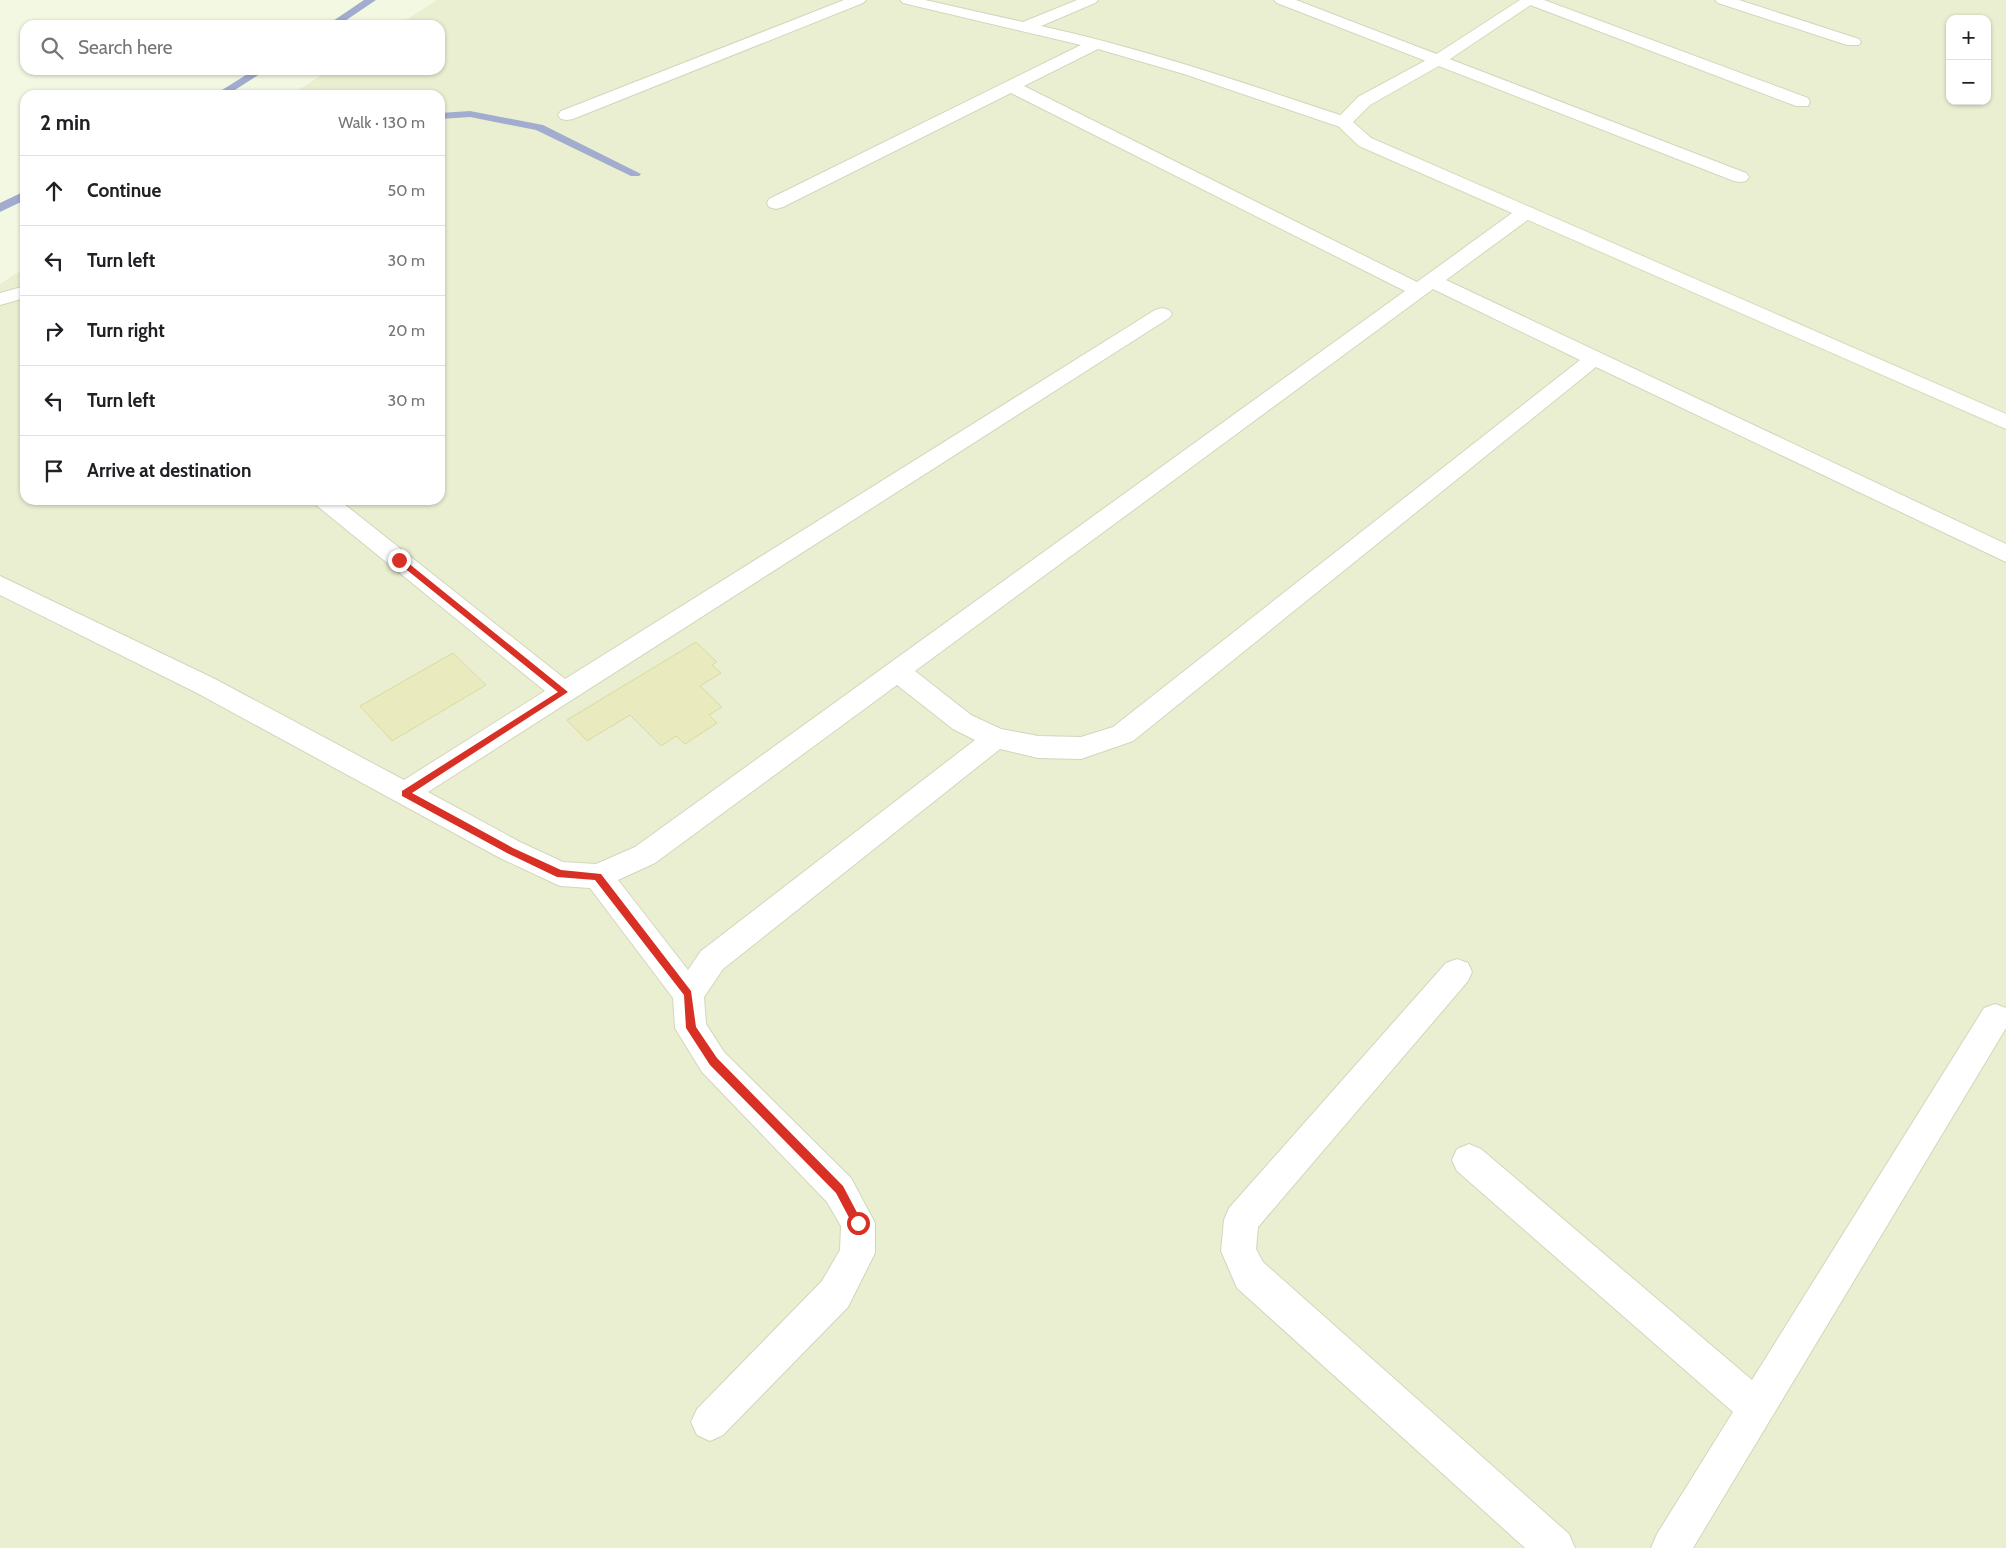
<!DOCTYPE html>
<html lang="en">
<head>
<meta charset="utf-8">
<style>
  :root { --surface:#fff; --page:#f2f2f2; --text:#202124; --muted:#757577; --line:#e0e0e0 }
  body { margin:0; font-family:Cabin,sans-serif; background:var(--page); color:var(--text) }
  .controls { position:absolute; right:15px; top:15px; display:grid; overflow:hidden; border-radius:10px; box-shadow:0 1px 4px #0004 }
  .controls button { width:45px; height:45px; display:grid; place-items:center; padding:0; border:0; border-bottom:1px solid var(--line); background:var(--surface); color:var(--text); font:25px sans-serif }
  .stop { position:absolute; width:15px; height:15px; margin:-11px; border:4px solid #d93025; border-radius:50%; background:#fff }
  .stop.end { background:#d93025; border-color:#fff; box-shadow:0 1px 5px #0008 }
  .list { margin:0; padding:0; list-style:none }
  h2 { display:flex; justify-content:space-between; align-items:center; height:65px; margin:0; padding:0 20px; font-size:21px }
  h2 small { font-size:16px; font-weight:400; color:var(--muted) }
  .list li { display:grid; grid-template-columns:32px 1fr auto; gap:15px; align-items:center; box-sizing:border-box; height:70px; padding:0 20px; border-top:1px solid var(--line) }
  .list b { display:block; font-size:19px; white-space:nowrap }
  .list em { font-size:16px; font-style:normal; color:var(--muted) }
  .icon { flex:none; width:28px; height:28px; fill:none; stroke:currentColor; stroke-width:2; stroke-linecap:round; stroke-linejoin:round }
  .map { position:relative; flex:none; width:2006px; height:1548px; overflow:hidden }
  .search { position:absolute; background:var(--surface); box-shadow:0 1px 4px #0004; left:20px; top:20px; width:425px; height:55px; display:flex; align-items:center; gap:12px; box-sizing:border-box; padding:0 18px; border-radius:15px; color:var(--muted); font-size:19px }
  .panel { position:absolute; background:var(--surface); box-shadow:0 1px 4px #0004; left:20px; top:90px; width:425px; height:415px; border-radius:15px }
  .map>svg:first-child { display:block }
  .residential { fill:#eaefd2; fill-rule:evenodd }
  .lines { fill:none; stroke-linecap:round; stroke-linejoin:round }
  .stream { fill:#a2accf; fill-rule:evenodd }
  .building { fill:#e9eabe; stroke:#dadaa1 }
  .street-casing { stroke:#d3d6bb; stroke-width:2 }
  .secondary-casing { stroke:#d7daba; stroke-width:2 }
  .street { fill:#fff; fill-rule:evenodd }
  .secondary { fill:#fff; fill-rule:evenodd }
  .route { fill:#d93025 }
</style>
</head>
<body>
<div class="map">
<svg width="2006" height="1548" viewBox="0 0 2006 1548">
  <rect width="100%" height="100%" fill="#f3f8e3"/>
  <path class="residential" d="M437 0H2006V1548H0V284L25 268V500H440V95H291L329 70H440V25H398ZM1950 19H1987V101H1950Z"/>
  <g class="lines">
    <path class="stream" d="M364 0H376L339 25H327Z
      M254 70H266L227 95H214Z
      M470 111 543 125 641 174 639 176H631L536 130 470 117 440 119V113Z
      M25 191V200L0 212V203Z"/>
  </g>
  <path class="building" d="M696 642 717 662 712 665 721 673 700 686 722 707 709 715 717 723 685 744 676 736 661 746 630 715 587 741 567 720Z
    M453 653 486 685 392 741 360 706Z"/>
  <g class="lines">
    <defs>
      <path id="street" d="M844 0H866L863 3 573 119 567 120 561 119 558 115 561 111Z
        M900 0H925L1023 22 1077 0H1098L1095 3 1041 26C1146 49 1247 84 1349 118L1352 122 1349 126 1343 127 1337 126 1184 74 1098 49 1024 86 1417 282 1519 208 1526 206 1533 208 1535 212 1533 216 1446 280 2006 544V562L1596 367 1133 741 1081 759 1038 758 1000 749 723 969 704 997 706 1024 724 1052 851 1178 875 1223V1253L848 1307 723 1435 710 1441 697 1435 691 1422 697 1409 822 1281 840 1250 841 1226 827 1202 702 1072 675 1028 673 998 590 888 560 886 500 858 197 693 0 595V576L215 679 404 780 545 691 316 505 312 500H339L565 679 1155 310 1162 308 1169 310 1172 314 1169 318 428 792 520 842 563 862 596 864 635 847 1405 291 1011 93 783 207 776 209 769 207 767 203 769 199 1081 45 903 3ZM1433 289 1580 360 1113 727 1081 737 1038 736 1001 729 971 715 915 671ZM897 685 953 729 975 740 701 951 688 970 618 880 655 863Z
        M1274 0H1296L1746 173 1749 177 1746 181 1740 182 1734 181 1277 3Z
        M1522 0H1544L1808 98 1810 102 1808 106H1796L1525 3Z
        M1715 0H1739L1859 39 1861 42 1859 45H1847L1718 3Z
        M25 286V298L0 305V293Z
        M1457 959 1468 963 1472 972 1468 981 1258 1227 1256 1249 1263 1262 1569 1534 1575 1548H1525L1237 1288 1221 1251 1224 1220 1229 1208 1446 963Z
        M1995 1004 2006 1008V1028L1693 1548H1651L1657 1534 1733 1412 1457 1171 1452 1160 1457 1149 1469 1144 1481 1149 1752 1380 1984 1008Z"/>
      <path id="secondary" d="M1520 0H1538L1444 63 1370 105 1353 122 1371 138 2006 414V429L1359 146 1334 122 1358 97 1432 57Z"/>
    </defs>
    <use href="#street" class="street-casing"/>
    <use href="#secondary" class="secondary-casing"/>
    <use href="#street" class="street"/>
    <use href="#secondary" class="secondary"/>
  </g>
  <path class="route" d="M397 558H402L568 692 412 793 513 848 561 870 601 874 691 991 696 1027 717 1058 843 1186 861 1220V1227H854L836 1193 710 1065 686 1028 684 995 595 880 557 877 507 853 402 796V791L558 692 397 562Z"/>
</svg>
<div class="controls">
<button>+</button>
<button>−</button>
</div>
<div class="stop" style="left:858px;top:1223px"></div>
<div class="stop end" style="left:399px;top:560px"></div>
<div class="search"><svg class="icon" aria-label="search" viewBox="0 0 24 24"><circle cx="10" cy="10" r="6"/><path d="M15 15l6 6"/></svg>Search here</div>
<section class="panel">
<h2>2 min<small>Walk · 130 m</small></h2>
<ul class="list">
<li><svg class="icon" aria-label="ahead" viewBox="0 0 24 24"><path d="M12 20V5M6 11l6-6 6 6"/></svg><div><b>Continue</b></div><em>50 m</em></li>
<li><svg class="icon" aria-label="left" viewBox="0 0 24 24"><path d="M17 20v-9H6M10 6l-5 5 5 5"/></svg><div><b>Turn left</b></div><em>30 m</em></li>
<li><svg class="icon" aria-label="right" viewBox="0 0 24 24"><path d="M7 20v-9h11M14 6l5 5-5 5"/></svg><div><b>Turn right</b></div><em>20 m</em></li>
<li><svg class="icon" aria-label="left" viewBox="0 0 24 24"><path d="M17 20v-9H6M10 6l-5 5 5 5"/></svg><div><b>Turn left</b></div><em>30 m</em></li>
<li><svg class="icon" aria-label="arrive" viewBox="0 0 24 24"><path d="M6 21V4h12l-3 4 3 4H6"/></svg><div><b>Arrive at destination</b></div></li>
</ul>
</section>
</div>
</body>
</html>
